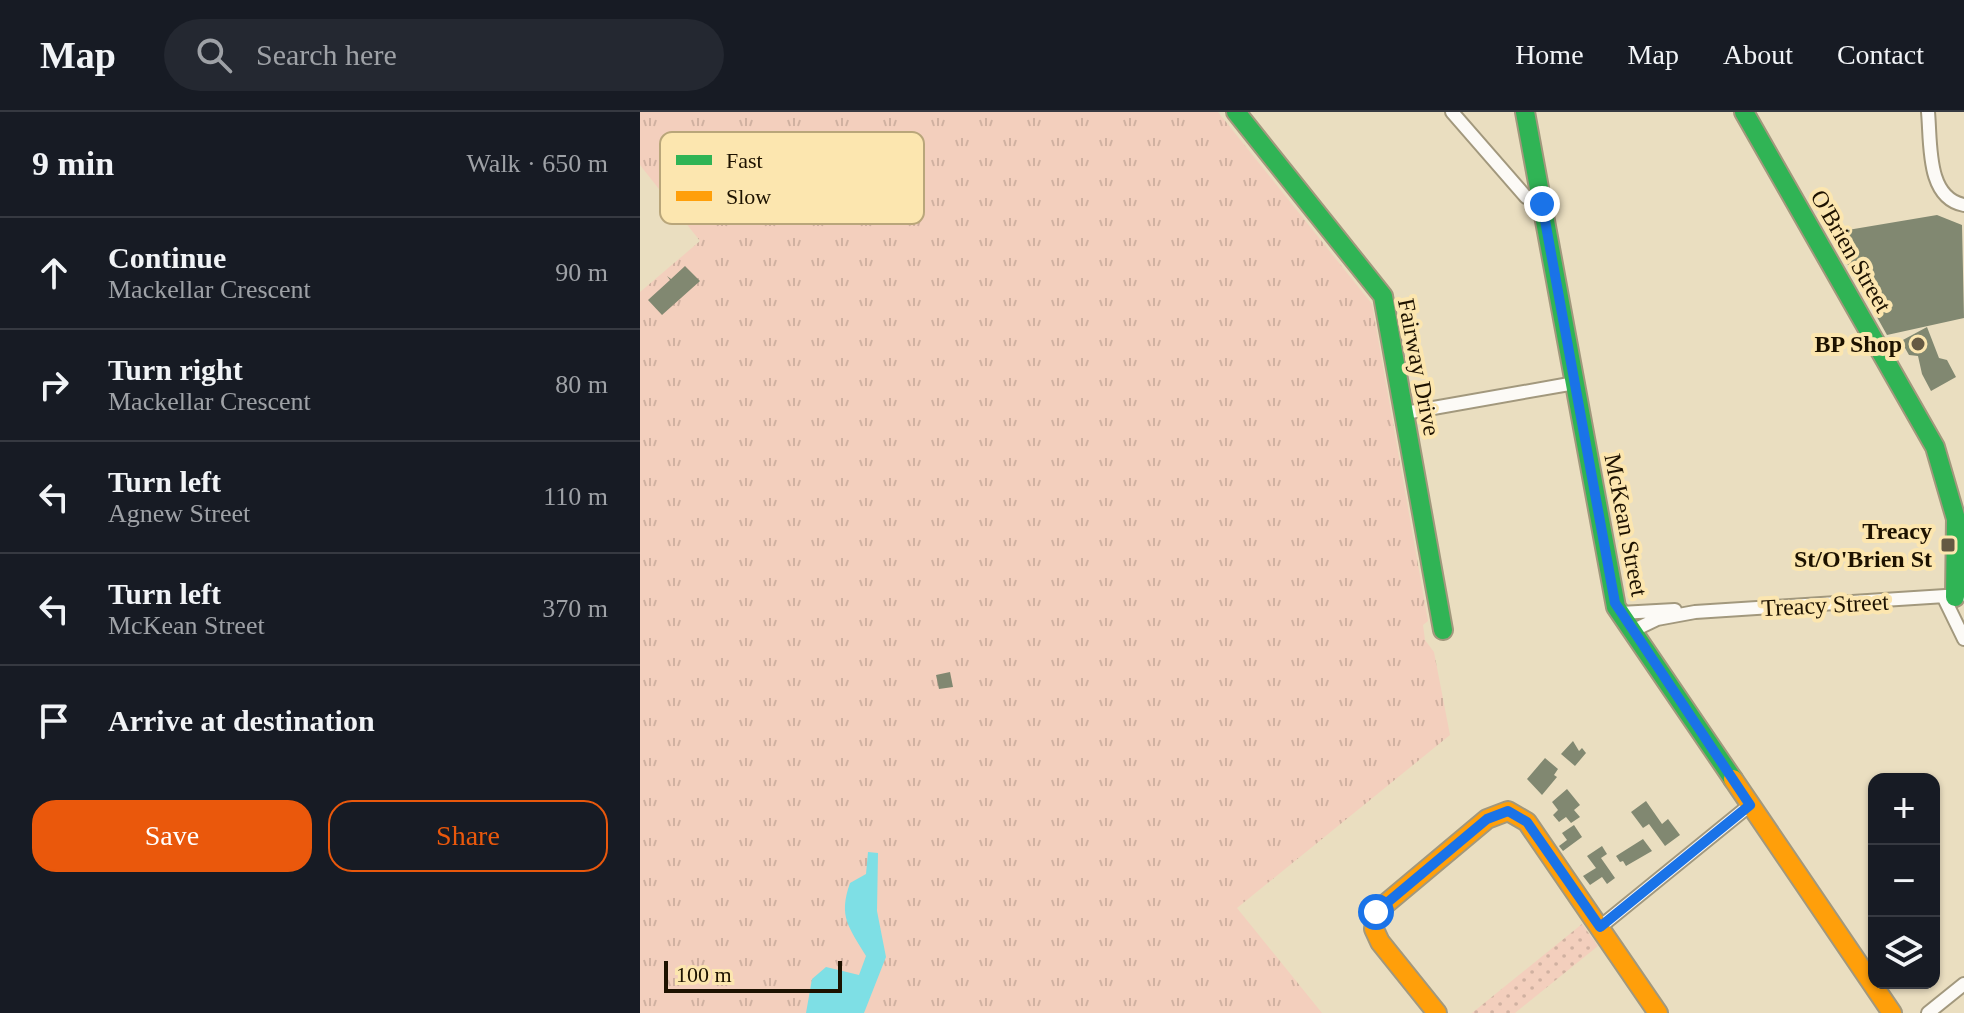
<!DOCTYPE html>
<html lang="en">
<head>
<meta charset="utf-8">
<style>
  :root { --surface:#171b24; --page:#242831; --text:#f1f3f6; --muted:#9ea1a6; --line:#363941; --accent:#ea580c }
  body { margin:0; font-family:"Times New Roman",serif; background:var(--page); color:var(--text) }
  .controls { position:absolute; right:24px; bottom:24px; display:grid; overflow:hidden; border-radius:16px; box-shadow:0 2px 6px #0004 }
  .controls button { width:72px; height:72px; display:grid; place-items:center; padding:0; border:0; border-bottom:2px solid var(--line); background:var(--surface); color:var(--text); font:40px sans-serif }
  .scale { position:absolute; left:24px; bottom:20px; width:178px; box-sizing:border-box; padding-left:8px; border:4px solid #1d1200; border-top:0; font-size:22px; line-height:28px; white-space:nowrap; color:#1d1200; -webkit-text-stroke:6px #fce6af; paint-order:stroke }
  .stop { position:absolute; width:24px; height:24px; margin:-18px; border:6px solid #1a73e8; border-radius:50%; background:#fff }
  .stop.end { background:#1a73e8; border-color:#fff; box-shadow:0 2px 8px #0008 }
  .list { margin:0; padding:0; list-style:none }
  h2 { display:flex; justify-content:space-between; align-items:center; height:104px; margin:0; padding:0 32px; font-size:34px }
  h2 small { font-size:26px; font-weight:400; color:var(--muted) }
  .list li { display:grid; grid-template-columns:52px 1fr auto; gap:24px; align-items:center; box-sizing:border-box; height:112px; padding:0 32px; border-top:2px solid var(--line) }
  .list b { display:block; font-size:30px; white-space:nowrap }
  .list p { margin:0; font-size:26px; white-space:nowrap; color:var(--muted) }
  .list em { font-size:26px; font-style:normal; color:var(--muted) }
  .actions { display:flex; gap:16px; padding:24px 32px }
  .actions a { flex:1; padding:18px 0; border:2px solid var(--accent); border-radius:24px; text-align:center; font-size:28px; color:var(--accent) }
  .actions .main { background:var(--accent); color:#fff }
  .icon { flex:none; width:44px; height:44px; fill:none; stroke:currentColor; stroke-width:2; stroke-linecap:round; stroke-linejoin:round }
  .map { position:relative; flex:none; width:1324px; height:901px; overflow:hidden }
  header { display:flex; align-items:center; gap:48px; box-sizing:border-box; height:112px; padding:0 40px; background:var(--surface); border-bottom:2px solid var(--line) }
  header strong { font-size:38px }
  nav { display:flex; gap:44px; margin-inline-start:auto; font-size:28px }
  .search { width:560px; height:72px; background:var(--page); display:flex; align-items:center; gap:20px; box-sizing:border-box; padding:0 28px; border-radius:44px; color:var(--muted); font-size:30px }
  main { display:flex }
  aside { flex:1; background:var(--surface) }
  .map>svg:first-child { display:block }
  .grass { fill:url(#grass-tufts) }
  .park { fill:url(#park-dots) }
  .water { fill:#7edfe5 }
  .building { fill:#818871 }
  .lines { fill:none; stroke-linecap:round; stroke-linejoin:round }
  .street-casing { stroke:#a2987d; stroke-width:16 }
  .fast-casing { stroke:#a2987d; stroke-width:22 }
  .slow-casing { stroke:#a2987d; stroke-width:22 }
  .street { stroke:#fcfaf6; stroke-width:12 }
  .fast { stroke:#30b455; stroke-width:18 }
  .slow { stroke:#ff9f0a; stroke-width:18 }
  .route { stroke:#1a73e8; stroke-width:10 }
  .poi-dot { fill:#655943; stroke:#fce6af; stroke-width:3 }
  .labels { text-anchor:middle; stroke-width:8; stroke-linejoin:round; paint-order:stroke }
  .street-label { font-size:24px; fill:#1d1200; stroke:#fce6af }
  .poi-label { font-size:24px; font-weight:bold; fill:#1d1200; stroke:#fce6af; text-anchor:end }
  .key { fill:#fce6af; stroke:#b9a67a; stroke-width:2 }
  .key-label { font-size:22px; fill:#1d1200 }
</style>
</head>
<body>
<header>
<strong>Map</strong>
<div class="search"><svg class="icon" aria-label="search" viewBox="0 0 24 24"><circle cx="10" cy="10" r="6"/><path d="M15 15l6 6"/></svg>Search here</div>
<nav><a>Home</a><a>Map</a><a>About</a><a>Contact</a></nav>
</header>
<main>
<aside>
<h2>9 min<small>Walk · 650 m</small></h2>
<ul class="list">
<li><svg class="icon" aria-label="ahead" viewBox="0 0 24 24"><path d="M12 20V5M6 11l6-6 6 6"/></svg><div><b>Continue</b><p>Mackellar Crescent</p></div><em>90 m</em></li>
<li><svg class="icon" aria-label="right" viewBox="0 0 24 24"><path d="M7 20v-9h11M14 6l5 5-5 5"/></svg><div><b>Turn right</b><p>Mackellar Crescent</p></div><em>80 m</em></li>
<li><svg class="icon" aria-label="left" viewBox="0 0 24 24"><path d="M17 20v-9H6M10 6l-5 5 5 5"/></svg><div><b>Turn left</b><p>Agnew Street</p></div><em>110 m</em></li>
<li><svg class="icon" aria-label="left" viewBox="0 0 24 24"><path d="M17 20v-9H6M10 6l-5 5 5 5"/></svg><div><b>Turn left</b><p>McKean Street</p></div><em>370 m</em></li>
<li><svg class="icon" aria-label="arrive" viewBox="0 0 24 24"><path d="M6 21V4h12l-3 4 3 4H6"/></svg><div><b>Arrive at destination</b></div></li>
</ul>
<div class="actions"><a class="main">Save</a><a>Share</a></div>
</aside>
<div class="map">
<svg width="1324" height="901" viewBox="0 0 1324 901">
  <defs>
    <pattern id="grass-tufts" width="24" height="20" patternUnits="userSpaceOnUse" patternTransform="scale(2)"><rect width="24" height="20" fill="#f3cfbd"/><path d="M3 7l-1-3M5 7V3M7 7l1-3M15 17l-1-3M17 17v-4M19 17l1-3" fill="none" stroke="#d0b1a1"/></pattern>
    <pattern id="park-dots" width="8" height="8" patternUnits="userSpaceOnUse" patternTransform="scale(2)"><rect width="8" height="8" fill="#f3cfbd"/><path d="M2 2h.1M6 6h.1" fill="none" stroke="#d0b1a1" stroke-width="1.8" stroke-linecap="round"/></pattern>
  </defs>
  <rect width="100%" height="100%" fill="#eadec0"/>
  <path class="grass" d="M0 0H578L732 192 788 509 783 513 785 528 794 540 810 623 597 796 682 901H0V180L60 129 0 53Z"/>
  <path class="park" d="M942 812 958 834 875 901H832Z"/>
  <path class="water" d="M228 740 238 741 237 799 246 845 224 901H166L172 867 186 855 219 863 226 844C209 815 198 805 210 771L226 762Z"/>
  <path class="building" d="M1297 103 1322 113 1324 206 1247 223 1190 121Z
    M45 154 60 169 22 203 8 188 30 168 27 164 31 167Z
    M1287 215 1299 246 1307 248 1316 265 1291 279 1282 262 1278 244 1269 243 1261 229Z
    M310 560 313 575 299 577 296 563Z
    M933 629 939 639 942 636 946 641 935 654 921 642Z
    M905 646 918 657 914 663 917 665 902 683 887 667Z
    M927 677 940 693 934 698 940 705 931 711 926 705 919 710 913 703 918 698 912 690Z
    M1006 689 1022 712 1028 707 1040 723 1025 734 1009 712 1003 716 991 700Z
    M934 713 942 725 923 739 919 734 927 728 922 721Z
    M1003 727 1012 739 986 754 983 749 980 750 976 744Z
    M962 734 967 742 961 746 975 766 967 772 962 765 950 773 943 764 956 756 947 744Z"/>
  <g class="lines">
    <defs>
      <path id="street" d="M812 0 886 85
        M1288 0C1291 31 1286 86 1324 93
        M765 301 935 271
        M1304 486 1324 527
        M980 501 1035 498
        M992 519 1017 507 1055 500 1321 483
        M960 815 1110 693
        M1288 901 1324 872"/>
      <path id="fast" d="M596 0 743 184 803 518
        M885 0 976 495 1093 667
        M1104 0 1295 335 1316 407 1315 485"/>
      <path id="slow" d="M1093 667 1252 901
        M797 901 740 830 734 817 736 800 847 707 868 699 887 710 1018 901"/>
    </defs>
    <use href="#street" class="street-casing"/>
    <use href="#fast" class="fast-casing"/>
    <use href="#slow" class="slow-casing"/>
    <use href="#street" class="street"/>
    <use href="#fast" class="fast"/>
    <use href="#slow" class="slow"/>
  </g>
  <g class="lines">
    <path class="route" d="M736 800 847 707 868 699 887 710 960 815 1110 693 975 491 902 92"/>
  </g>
  <g class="poi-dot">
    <circle cx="1278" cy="232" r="8"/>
    <rect x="1300" y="425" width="16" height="16" rx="4"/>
  </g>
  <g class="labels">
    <g class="street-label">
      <text transform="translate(1211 139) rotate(60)" y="8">O'Brien Street</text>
      <text transform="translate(779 255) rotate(79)" y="8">Fairway Drive</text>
      <text transform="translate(986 413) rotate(79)" y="8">McKean Street</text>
      <text transform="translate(1185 493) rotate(-3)" y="8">Treacy Street</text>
    </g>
    <g class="poi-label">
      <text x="1262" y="240">BP Shop</text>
      <text x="1292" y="427">Treacy<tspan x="1292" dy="28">St/O'Brien St</tspan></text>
    </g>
  </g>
  <rect x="20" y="20" width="264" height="92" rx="12" class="key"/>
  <rect x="36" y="43" width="36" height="10" fill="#30b455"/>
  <rect x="36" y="79" width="36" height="10" fill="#ff9f0a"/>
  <g class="key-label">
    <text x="86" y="56">Fast</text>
    <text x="86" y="92">Slow</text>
  </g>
</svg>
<div class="controls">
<button>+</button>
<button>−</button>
<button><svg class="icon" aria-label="layers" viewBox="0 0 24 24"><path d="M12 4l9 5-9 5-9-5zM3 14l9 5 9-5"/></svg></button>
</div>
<div class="scale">100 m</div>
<div class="stop" style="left:736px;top:800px"></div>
<div class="stop end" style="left:902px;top:92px"></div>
</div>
</main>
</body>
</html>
